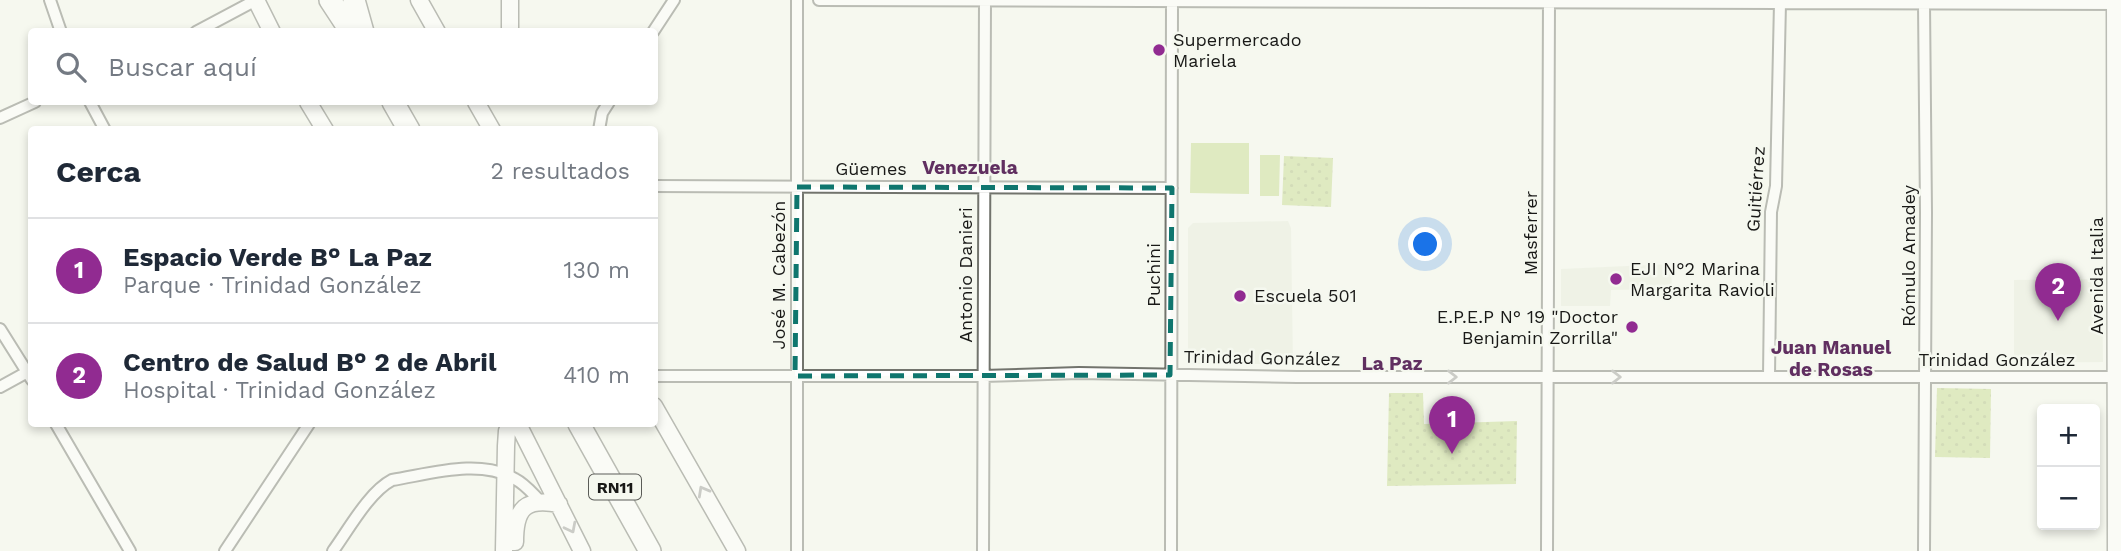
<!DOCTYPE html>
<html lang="es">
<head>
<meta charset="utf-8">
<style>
  :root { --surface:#fff; --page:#f2f2f3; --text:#1f2937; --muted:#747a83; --line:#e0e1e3; --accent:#912b91 }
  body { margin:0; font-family:"Work Sans",sans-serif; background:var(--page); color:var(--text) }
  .controls { position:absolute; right:21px; bottom:21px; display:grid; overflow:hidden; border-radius:7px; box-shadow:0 4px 10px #0003 }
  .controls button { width:63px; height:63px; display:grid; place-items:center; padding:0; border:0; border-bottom:2px solid var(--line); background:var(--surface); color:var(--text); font:35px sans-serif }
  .you { position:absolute; left:1426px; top:245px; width:24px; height:24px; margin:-18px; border:5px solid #fff; border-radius:50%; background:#1a73e8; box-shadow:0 0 0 10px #1a73e833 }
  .badge { display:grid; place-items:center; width:46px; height:46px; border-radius:50%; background:var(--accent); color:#fff; font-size:23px; font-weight:700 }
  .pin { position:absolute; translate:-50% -58px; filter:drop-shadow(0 2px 4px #0008) }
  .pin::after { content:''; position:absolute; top:37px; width:24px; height:21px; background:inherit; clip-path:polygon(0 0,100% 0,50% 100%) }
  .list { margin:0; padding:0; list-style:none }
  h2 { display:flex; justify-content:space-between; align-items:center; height:91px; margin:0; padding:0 28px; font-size:30px }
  h2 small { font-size:23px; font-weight:400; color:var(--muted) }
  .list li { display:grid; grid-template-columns:46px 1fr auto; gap:21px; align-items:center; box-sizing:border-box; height:105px; padding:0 28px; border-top:2px solid var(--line) }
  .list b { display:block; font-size:26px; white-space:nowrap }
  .list p { margin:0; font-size:23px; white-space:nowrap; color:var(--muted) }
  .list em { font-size:23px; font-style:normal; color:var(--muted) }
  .icon { flex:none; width:38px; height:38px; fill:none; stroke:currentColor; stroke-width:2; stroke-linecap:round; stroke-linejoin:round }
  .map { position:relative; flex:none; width:2121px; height:551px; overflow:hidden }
  .search { position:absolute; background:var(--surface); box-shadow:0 4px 10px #0003; left:28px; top:28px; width:630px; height:77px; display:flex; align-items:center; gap:18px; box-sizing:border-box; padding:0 24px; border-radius:7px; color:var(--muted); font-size:26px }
  .panel { position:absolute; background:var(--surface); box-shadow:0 4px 10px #0003; left:28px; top:126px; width:630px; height:301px; border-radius:7px }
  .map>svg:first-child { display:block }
  .built { fill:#e7ecdc }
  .grass { fill:url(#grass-dots) }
  .garden { fill:#c4d98b }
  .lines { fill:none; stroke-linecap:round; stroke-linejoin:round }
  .street-casing { stroke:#72746d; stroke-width:14 }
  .secondary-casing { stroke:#72746d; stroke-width:19 }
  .highway-casing { stroke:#72746d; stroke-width:24 }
  .street { stroke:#fff; stroke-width:10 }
  .secondary { stroke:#fff; stroke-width:16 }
  .highway { stroke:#fff; stroke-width:21 }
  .oneway { stroke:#989897 }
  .marked { fill:none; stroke:#0f766e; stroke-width:5; stroke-dasharray:14 9; stroke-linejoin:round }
  .poi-dot { fill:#912b91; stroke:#f5f8ef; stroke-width:2.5 }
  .labels { text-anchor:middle; stroke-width:5; stroke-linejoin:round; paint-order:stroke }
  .shield { fill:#f5f8ef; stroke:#5b5c58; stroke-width:2 }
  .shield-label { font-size:16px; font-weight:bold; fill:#191917 }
  .poi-label { font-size:18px; fill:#191917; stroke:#f5f8ef; text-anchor:start }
  .street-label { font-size:18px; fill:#191917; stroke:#f5f8ef }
  .neighbourhood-label { font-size:19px; font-weight:bold; fill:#602f60; stroke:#f5f8ef }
</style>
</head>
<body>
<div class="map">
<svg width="2121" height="551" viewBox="0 0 2121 551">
  <defs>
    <pattern id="grass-dots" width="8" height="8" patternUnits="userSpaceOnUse" patternTransform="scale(1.75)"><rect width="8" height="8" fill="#c4d98b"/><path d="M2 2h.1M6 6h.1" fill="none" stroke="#a8ba77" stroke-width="1.8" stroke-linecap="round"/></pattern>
  </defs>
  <rect width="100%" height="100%" fill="#f5f8ef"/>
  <path class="built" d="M1288 221 1291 228 1293 364H1188V228L1193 223Z
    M1671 264 1672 289 1611 290 1610 306H1561V269Z
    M2102 279 2103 362 2014 363V280Z"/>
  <path class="grass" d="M1284 156 1333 158 1331 207 1282 205Z
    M1937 388 1991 389 1990 458 1935 457Z
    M1389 393H1423L1424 424 1517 421 1516 484 1387 486Z"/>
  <path class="garden" d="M1191 143H1249V194L1190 193Z
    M1260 155H1280L1279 196H1260Z"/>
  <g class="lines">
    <defs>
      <path id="street" d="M50 0 61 32
        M819 0 2121 4
        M196 32 256 0
        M653 32 674 0
        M90 102 105 130
        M0 118 35 102
        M599 130 602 113 609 102
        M654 186 1172 188
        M0 329 32 380
        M654 376H983L1079 373 1297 377H2121
        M1769 377 1771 212 1776 186 1780 3
        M0 387 31 370
        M56 424 130 551
        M225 551 309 424
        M333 551C349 529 369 492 392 480 430 474 480 458 515 479 525 484 532 493 540 501
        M797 551V0
        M983 551 985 0
        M1171 551 1172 0
        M1547 551 1549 0
        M1924 551 1926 213 1924 4"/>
      <path id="secondary" d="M256 0 272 32
        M419 0 437 32
        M510 0V32
        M2115 0 2116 551
        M308 102 325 130
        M476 102 492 130
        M654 406 737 551
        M518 424 582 551
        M515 542C515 507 526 498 559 504
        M504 551 506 446 507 431 511 424"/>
      <path id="highway" d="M330 0 351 32
        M354 0 363 32
        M393 102 409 130
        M579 424 650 551"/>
    </defs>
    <use href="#street" class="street-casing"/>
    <use href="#secondary" class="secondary-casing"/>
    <use href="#highway" class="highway-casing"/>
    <use href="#street" class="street"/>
    <use href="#secondary" class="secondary"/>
    <use href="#highway" class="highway"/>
  </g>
  <defs><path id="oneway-chevron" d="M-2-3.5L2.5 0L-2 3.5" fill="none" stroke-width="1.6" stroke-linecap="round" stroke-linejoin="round" transform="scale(1.75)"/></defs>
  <g class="oneway">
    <use href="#oneway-chevron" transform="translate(1452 377)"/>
    <use href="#oneway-chevron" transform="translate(1616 377)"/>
    <use href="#oneway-chevron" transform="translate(703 491) rotate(-119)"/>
    <use href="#oneway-chevron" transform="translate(571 528) rotate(63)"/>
  </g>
  <path d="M0 0H2121V551H0ZM797 187 1172 188 1170 375 795 376Z" fill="#f5f8ef" fill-opacity=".55" fill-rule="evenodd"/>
  <path class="marked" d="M797 187 1172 188 1170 375 795 376Z"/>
  <g class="poi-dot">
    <circle cx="1159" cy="50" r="7"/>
    <circle cx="1616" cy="279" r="7"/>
    <circle cx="1240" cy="296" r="7"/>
    <circle cx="1632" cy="327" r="7"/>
  </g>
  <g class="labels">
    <rect class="shield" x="589" y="474.5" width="52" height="25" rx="5"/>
    <g class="shield-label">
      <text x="615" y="493">RN11</text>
    </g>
    <g class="poi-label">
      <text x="1173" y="46">Supermercado<tspan x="1173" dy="21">Mariela</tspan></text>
      <text x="1630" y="275">EJI N°2 Marina<tspan x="1630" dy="21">Margarita Ravioli</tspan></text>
      <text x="1254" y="302">Escuela 501</text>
      <text x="1618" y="323" text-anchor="end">E.P.E.P N° 19 "Doctor<tspan x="1618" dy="21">Benjamin Zorrilla"</tspan></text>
    </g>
    <g class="street-label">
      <text x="871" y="175">Güemes</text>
      <text transform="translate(1756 189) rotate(-86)" y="6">Guitiérrez</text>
      <text transform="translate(1531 233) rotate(-90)" y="6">Masferrer</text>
      <text transform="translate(1909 256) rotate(-90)" y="6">Rómulo Amadey</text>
      <text transform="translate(779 275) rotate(-90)" y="6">José M. Cabezón</text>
      <text transform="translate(966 275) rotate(-90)" y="6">Antonio Danieri</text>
      <text transform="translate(1154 275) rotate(-90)" y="6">Puchini</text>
      <text transform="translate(2097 276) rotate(-90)" y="6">Avenida Italia</text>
      <text transform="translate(1262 358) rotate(1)" y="6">Trinidad González</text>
      <text x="1997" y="366">Trinidad González</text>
    </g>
    <g class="neighbourhood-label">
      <text x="970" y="174">Venezuela</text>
      <text x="1831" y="354">Juan Manuel<tspan x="1831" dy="22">de Rosas</tspan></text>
      <text x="1392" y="370">La Paz</text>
    </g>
  </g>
</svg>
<div class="controls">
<button>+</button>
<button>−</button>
</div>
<div class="you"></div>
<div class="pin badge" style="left:1452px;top:454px">1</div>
<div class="pin badge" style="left:2058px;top:321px">2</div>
<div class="search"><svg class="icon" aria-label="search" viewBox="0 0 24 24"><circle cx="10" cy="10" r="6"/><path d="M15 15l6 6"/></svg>Buscar aquí</div>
<section class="panel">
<h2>Cerca<small>2 resultados</small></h2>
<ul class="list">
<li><span class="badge">1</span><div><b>Espacio Verde B° La Paz</b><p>Parque · Trinidad González</p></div><em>130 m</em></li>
<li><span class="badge">2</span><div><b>Centro de Salud B° 2 de Abril</b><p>Hospital · Trinidad González</p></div><em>410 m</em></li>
</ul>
</section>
</div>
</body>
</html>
